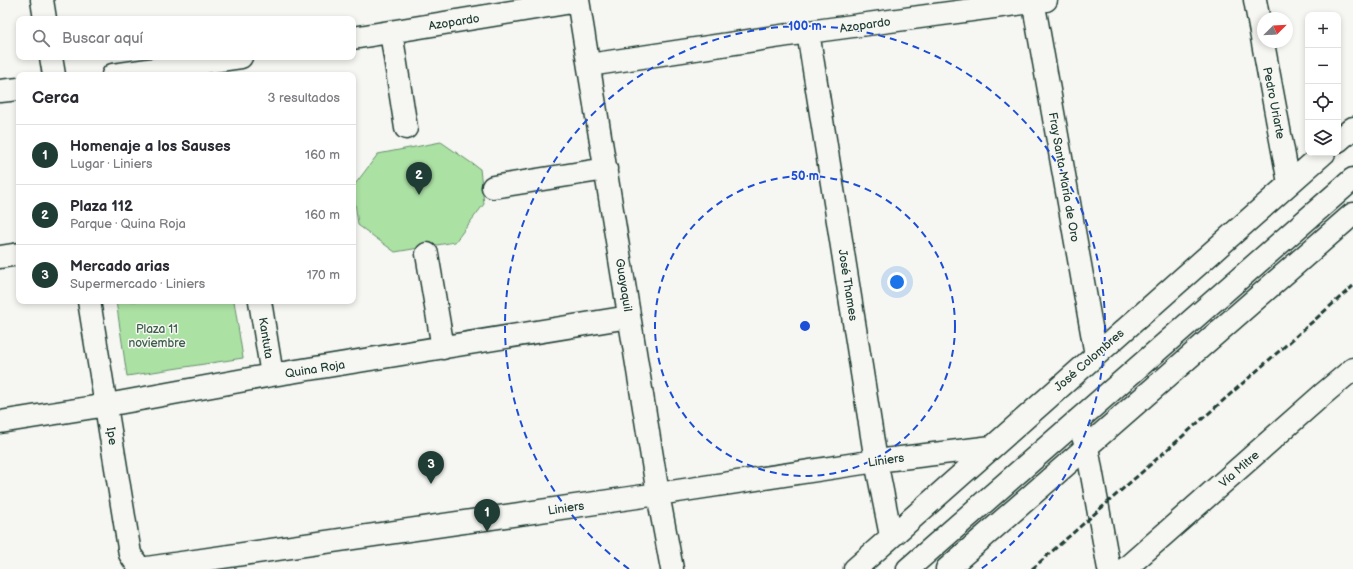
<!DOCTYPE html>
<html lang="es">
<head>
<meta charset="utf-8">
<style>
  :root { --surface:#fff; --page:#f2f2f3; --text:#2b2b33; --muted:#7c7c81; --line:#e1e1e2; --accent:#1f3d34 }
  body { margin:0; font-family:"Balsamiq Sans",sans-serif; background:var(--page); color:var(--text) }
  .controls { position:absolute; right:12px; top:12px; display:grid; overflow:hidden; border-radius:8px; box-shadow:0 2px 6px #0003 }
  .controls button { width:36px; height:36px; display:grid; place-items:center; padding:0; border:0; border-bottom:1px solid var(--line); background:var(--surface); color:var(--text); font:20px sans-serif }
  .compass { position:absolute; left:1257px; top:12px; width:36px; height:36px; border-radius:50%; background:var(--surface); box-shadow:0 2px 6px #0003; rotate:66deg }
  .you { position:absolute; left:897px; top:282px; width:14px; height:14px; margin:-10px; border:3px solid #fff; border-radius:50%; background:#1a73e8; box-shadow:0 0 0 6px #1a73e833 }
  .badge { display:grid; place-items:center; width:26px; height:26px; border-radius:50%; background:var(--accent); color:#fff; font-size:13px; font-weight:700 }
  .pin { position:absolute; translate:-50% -33px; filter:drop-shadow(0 1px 2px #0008) }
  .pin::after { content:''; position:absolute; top:21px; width:14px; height:12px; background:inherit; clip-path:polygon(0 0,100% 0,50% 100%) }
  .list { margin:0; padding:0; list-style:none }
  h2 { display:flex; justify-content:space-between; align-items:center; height:52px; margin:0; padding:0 16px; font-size:17px }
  h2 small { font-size:13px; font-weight:400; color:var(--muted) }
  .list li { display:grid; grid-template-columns:26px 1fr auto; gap:12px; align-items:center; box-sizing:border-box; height:60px; padding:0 16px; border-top:1px solid var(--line) }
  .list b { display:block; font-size:15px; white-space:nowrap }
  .list p { margin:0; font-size:13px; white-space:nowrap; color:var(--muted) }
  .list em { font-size:13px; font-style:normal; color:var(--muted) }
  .icon { flex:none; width:22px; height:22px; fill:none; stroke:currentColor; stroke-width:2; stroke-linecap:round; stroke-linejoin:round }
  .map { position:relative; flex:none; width:1353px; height:569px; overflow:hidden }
  .search { position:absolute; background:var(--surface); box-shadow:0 2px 6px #0003; left:16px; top:16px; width:340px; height:44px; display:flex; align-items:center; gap:10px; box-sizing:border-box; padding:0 14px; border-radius:8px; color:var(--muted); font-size:15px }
  .panel { position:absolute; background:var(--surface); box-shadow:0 2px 6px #0003; left:16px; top:72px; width:340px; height:232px; border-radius:8px }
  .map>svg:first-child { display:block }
  .green { fill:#ace1a4; stroke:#668f6c }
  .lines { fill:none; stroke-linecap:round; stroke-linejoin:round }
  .minor-casing { stroke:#1f3d34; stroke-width:25 }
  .secondary-casing { stroke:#1f3d34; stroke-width:25 }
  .minor { stroke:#f6f6f2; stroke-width:22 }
  .secondary { stroke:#f6f6f2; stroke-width:22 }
  .rail { stroke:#1f3d34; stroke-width:3; stroke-dasharray:6 3; stroke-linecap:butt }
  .ring { fill:none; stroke:#1d4ed8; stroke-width:2; stroke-dasharray:7 5 }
  .labels { text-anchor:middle; stroke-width:3; stroke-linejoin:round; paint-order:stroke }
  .street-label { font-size:12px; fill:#1f3d34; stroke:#f6f6f2 }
  .park-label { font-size:12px; fill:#3b5e4a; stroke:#f6f6f2 }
  .centre { fill:#1d4ed8; stroke:#f6f6f2; stroke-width:2 }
  .ring-label { font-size:12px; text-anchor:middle; font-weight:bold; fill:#1d4ed8; stroke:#f6f6f2; stroke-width:3; stroke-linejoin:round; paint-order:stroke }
</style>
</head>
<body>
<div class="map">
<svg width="1353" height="569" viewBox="0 0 1353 569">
  <rect width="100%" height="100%" fill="#f6f6f2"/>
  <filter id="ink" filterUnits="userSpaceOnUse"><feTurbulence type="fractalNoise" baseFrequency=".025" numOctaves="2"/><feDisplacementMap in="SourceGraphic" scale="8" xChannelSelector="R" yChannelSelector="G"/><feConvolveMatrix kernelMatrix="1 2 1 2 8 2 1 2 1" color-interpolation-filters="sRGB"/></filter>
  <g filter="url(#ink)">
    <path class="green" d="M441 142 480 169 484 204 455 242 395 252 358 225 353 187 378 154Z
      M116 301H234L243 358 127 376Z"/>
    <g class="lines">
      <defs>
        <path id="minor" d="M42 0 45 19
          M578 0 658 494 672 569
          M1033 0 1096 355
          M1255 0 1289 183
          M391 32 406 128
          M808 32 876 461 891 536
          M353 38 578 1
          M51 57 54 75
          M589 65 808 32 1046 0
          M113 75 241 57
          M0 91 19 89
          M1338 141 1353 128
          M493 187 606 169
          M427 254 443 348
          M0 257 19 254
          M89 301 130 554 140 569
          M260 301 272 375
          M1077 421 1087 447 1109 569
          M0 422 107 405 272 375 629 317
          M140 569 658 494 876 461 992 447
          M855 569 1324 153
          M1125 569 1322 395 1353 369"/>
        <path id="secondary" d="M908 569 1353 179
          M947 569 1353 214"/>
      </defs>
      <use href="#minor" class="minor-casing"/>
      <use href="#secondary" class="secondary-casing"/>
      <use href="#minor" class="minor"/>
      <use href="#secondary" class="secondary"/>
      <path class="rail" d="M1032 569 1353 286"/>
    </g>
  </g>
  <g class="ring">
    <circle cx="805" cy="326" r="150"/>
    <path d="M629 569A300 300 0 1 1 981 569"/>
  </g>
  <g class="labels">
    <g class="street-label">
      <text transform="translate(454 22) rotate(-9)" y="4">Azopardo</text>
      <text transform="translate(865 25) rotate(-8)" y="4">Azopardo</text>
      <text transform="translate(1274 103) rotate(79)" y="4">Pedro Uriarte</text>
      <text transform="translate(1064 177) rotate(80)" y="4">Fray Santa María de Oro</text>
      <text transform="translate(624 285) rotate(81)" y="4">Guayaquil</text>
      <text transform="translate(848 285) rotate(81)" y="4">José Thames</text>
      <text transform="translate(266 338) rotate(81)" y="4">Kantuta</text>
      <text transform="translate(1089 360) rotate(-41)" y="4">José Colombres</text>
      <text transform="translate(315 369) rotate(-9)" y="4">Quina Roja</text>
      <text transform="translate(112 436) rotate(81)" y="4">Ipe</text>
      <text transform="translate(886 460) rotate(-8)" y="4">Liniers</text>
      <text transform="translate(1239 469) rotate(-41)" y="4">Vía Mitre</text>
      <text transform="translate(566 508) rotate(-8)" y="4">Liniers</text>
    </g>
    <g class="park-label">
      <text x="157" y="333">Plaza 11<tspan x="157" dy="14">noviembre</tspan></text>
    </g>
  </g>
  <circle cx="805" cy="326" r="6" class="centre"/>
  <g class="ring-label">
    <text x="805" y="30">100 m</text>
    <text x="805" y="180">50 m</text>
  </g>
</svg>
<div class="controls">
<button>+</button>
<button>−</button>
<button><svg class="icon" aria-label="locate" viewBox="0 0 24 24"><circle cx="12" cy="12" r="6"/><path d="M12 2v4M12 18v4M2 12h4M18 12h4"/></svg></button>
<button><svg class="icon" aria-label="layers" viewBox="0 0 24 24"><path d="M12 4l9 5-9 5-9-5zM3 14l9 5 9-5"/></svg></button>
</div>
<svg class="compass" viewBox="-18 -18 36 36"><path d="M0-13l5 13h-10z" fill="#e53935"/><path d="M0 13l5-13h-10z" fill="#7c7c81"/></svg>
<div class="you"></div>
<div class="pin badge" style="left:487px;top:532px">1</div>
<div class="pin badge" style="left:419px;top:195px">2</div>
<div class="pin badge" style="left:431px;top:484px">3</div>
<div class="search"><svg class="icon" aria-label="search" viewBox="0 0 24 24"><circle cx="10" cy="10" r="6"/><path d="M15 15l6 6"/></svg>Buscar aquí</div>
<section class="panel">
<h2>Cerca<small>3 resultados</small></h2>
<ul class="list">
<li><span class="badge">1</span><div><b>Homenaje a los Sauses</b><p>Lugar · Liniers</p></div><em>160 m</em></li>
<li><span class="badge">2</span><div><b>Plaza 112</b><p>Parque · Quina Roja</p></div><em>160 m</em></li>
<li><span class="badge">3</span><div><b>Mercado arias</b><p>Supermercado · Liniers</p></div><em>170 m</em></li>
</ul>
</section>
</div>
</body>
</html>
